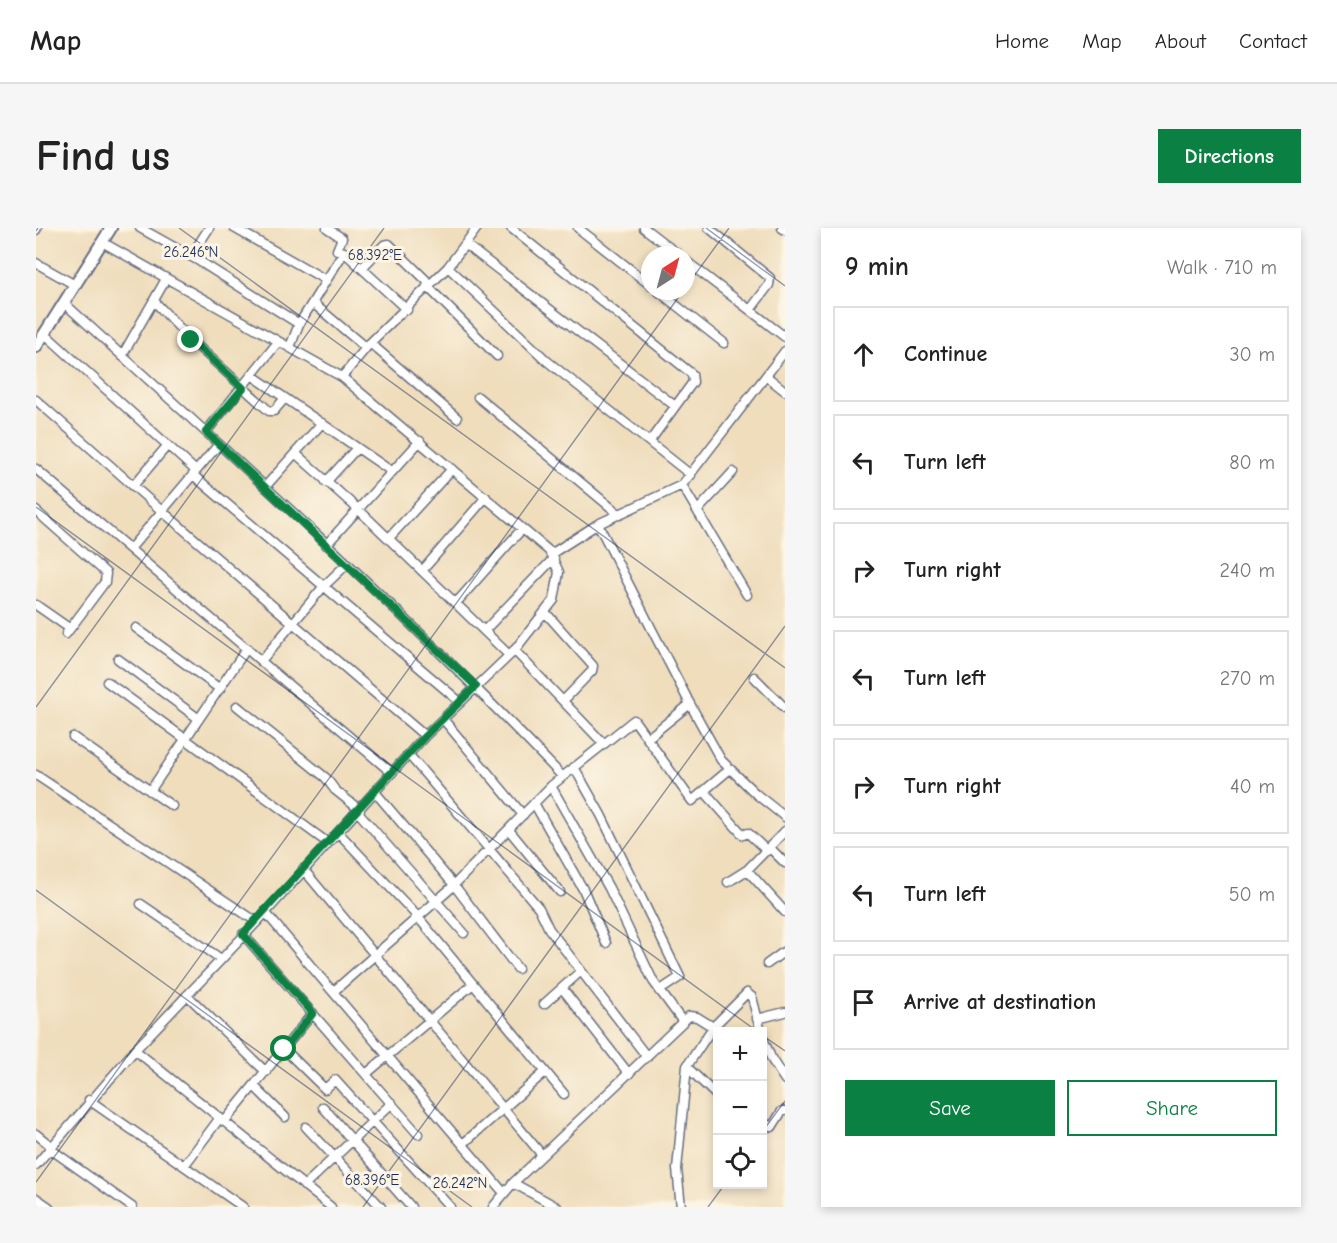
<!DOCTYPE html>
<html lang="en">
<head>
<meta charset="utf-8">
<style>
  :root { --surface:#fff; --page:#f6f6f6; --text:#222; --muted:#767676; --line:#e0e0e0; --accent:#0b8043 }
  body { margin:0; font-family:"Comic Neue",sans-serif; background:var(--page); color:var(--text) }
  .controls { position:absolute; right:18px; bottom:18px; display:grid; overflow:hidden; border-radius:0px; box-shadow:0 3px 9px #0003 }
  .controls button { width:54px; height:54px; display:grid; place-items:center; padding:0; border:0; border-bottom:2px solid var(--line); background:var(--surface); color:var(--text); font:30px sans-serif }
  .compass { position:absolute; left:605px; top:18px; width:54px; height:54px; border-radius:50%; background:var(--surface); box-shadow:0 3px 9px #0003; rotate:36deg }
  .stop { position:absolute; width:18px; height:18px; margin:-14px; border:4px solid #0b8043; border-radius:50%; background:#fff }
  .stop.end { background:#0b8043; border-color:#fff; box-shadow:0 2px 6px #0008 }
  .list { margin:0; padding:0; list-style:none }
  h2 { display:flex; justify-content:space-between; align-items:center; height:78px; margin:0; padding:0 24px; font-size:26px }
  h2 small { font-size:20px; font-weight:400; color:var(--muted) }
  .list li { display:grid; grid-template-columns:39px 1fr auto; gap:18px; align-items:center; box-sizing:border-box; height:96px; margin:0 12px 12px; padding:0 12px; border:2px solid var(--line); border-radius:0px }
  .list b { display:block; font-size:22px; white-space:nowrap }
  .list em { font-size:20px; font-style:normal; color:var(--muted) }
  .actions { display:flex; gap:12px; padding:18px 24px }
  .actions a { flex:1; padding:14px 0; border:2px solid var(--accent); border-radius:0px; text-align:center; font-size:21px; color:var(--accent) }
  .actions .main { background:var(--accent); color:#fff }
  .icon { flex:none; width:33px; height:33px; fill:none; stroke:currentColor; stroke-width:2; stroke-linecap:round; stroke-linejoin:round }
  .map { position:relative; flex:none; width:749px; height:979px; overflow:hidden; border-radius:0px }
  header { display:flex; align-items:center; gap:36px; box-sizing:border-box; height:84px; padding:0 30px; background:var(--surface); border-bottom:2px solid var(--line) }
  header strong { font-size:28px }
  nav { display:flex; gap:33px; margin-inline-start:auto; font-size:21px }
  .intro { display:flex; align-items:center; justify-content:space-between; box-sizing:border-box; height:144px; padding:0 36px }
  h1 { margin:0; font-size:42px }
  .button { padding:15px 27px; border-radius:0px; background:var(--accent); color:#fff; font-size:21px; font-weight:700 }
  main { display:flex; gap:36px; padding:0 36px }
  aside { flex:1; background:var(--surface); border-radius:0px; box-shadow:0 3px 9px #0003 }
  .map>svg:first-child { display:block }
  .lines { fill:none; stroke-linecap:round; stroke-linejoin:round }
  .minor-casing { stroke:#656c7f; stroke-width:11 }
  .tertiary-casing { stroke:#656c7f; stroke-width:14 }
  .minor { stroke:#fff; stroke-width:8 }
  .tertiary { stroke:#fff; stroke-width:10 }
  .route { stroke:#0b8043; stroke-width:8 }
  .ticks { fill:none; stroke:#1b2f5e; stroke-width:1.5; stroke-opacity:0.45 }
  .ticks-label { font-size:15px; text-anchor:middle; fill:#1b2f5e; stroke:#fcf5e5; stroke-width:6; stroke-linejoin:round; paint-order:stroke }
</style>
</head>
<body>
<header>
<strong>Map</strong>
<nav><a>Home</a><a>Map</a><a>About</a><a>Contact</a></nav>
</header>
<div class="intro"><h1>Find us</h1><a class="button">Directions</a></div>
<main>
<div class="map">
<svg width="749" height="979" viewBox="0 0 749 979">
  <rect width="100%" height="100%" fill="#fcf5e5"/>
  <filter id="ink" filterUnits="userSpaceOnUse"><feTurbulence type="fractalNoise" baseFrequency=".0167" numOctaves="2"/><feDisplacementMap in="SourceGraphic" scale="12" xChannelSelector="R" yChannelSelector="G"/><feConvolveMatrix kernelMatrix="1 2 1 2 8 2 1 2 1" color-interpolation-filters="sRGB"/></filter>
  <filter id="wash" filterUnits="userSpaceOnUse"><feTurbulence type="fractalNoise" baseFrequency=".008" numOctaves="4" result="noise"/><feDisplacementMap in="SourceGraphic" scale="24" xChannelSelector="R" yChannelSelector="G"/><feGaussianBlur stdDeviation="1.35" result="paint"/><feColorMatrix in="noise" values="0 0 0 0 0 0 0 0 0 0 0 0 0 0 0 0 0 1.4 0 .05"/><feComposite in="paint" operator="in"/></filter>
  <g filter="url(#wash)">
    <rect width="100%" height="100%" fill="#efddbc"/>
  </g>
  <g filter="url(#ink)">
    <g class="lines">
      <defs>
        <path id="minor" d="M104 0 163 33 263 96
          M198 0 290 52
          M291 0 306 10 301 22 308 24 371 82
          M475 0 656 146 657 154 614 213
          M542 0 614 57
          M608 0 643 27
          M673 0 734 50 733 57 714 82
          M746 0 749 2
          M0 2 1 0
          M429 16 639 178
          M155 28 173 0
          M650 33 749 109
          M0 35 39 57
          M412 39 511 133 655 247
          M326 40 348 17 353 16 394 56
          M391 58 461 128
          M622 63 688 115
          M118 73 155 112 233 183H238L249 170
          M28 75C198 229 368 383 526 548
          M278 76 330 120
          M9 106 160 243
          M334 115 421 190
          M254 119 263 96 308 24
          M86 128 130 51
          M217 148 355 243
          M730 148 749 163
          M306 149 334 115 412 39 441 0
          M442 169 584 287
          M0 172 119 277 389 508
          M170 204 242 114
          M259 225 323 282 473 427
          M0 241 356 545
          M157 247 424 474
          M290 254 321 220
          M646 257 711 367
          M97 258 131 218
          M229 259 286 195
          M662 282 697 244
          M0 283 70 345 69 354 30 406
          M562 296 654 476 685 532 720 566 749 589
          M353 310 416 241
          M290 317 384 213
          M94 321 183 216
          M515 326 562 296 646 257 749 123
          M386 343 450 269
          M420 375 486 301
          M0 377 33 400
          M509 384 557 438 556 443 527 473
          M100 400 184 461
          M448 403 518 330
          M478 422 567 515
          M82 431 163 491
          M225 433 288 358 311 336
          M718 449 749 480
          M71 454 292 615
          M201 478 290 550 299 562 324 582
          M407 491 487 587
          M37 509 136 578
          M612 510 654 476
          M373 527 503 680 513 701 611 829
          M538 539 565 587 644 749 623 763
          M0 547 221 694
          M515 558 573 660 617 753 647 794
          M114 563 211 420
          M668 563 707 607 712 605 731 623
          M339 564 418 657 482 741
          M498 575 548 663 570 715
          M322 584 428 705
          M473 602 524 664
          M302 604 381 688 528 866
          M734 620 749 635
          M267 641 506 927
          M711 642 749 684
          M692 654 711 642 749 603
          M105 676 185 731
          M229 684 468 965
          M207 706 382 906
          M731 736 749 723
          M526 760 593 846
          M298 763 414 661 515 558 598 492 656 573 694 541
          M151 767 230 844
          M508 776 545 743
          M721 791 749 784
          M726 808 736 832 749 852
          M248 821 289 861 299 852 414 979
          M99 822 295 979
          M651 839 682 869
          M330 846 437 756
          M218 858 249 889
          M53 872 207 979
          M287 879 375 979
          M188 894 277 785
          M726 894 736 899 746 883H749
          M270 899 345 979
          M0 906 15 918
          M428 915 509 844
          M13 920 96 979
          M0 937 99 822 221 694 389 508 477 424 518 372 523 344 513 323 306 149 66 14
          M148 938 183 891
          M477 955 521 979
          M268 958 356 875
          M0 970 13 979
          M457 979 477 955 653 788 661 789 677 799
          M645 979 641 941 651 838 677 799 711 765 716 769 725 804"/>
        <path id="tertiary" d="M0 119 75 0"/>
      </defs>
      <use href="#minor" class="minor-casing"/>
      <use href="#tertiary" class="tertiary-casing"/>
      <use href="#minor" class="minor"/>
      <use href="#tertiary" class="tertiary"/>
    </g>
  </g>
  <g class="lines" filter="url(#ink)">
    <path class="route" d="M155 112 207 160 170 204 440 458 389 508 207 706 277 785 248 821"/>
  </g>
  <path class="ticks" d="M143 0 749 440M670 0 749 58M0 3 2 0M650 59 693 0M0 279 722 804M0 479 348 0M0 662 436 979M726 807 749 823M726 904 749 873M0 954 647 63M327 979 749 398M672 979 689 956"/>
  <g class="ticks-label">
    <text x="155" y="29">26.246°N</text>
    <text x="339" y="32">68.392°E</text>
    <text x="336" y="957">68.396°E</text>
    <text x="424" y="960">26.242°N</text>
  </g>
</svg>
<div class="controls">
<button>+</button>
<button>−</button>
<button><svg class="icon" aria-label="locate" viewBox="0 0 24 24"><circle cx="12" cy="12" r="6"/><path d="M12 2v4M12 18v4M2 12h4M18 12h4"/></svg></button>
</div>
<svg class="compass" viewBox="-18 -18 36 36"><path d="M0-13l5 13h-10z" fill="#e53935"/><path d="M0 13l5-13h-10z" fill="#767676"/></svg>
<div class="stop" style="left:248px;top:821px"></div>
<div class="stop end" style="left:155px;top:112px"></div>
</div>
<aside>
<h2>9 min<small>Walk · 710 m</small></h2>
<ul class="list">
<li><svg class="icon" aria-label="ahead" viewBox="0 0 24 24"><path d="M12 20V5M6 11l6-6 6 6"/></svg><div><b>Continue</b></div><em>30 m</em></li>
<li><svg class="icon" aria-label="left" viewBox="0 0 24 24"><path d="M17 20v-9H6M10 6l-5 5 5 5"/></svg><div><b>Turn left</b></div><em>80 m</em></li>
<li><svg class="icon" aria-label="right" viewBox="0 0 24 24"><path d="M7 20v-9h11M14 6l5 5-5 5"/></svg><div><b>Turn right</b></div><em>240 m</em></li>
<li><svg class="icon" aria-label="left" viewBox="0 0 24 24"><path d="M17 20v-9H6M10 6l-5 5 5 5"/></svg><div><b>Turn left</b></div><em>270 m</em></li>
<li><svg class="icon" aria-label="right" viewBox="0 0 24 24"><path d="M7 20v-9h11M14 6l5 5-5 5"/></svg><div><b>Turn right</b></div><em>40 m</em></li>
<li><svg class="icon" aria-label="left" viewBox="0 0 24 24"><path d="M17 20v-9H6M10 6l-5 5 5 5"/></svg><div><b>Turn left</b></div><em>50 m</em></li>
<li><svg class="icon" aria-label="arrive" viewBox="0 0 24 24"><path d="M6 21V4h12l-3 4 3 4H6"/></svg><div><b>Arrive at destination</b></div></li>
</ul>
<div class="actions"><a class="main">Save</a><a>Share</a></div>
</aside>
</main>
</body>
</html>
